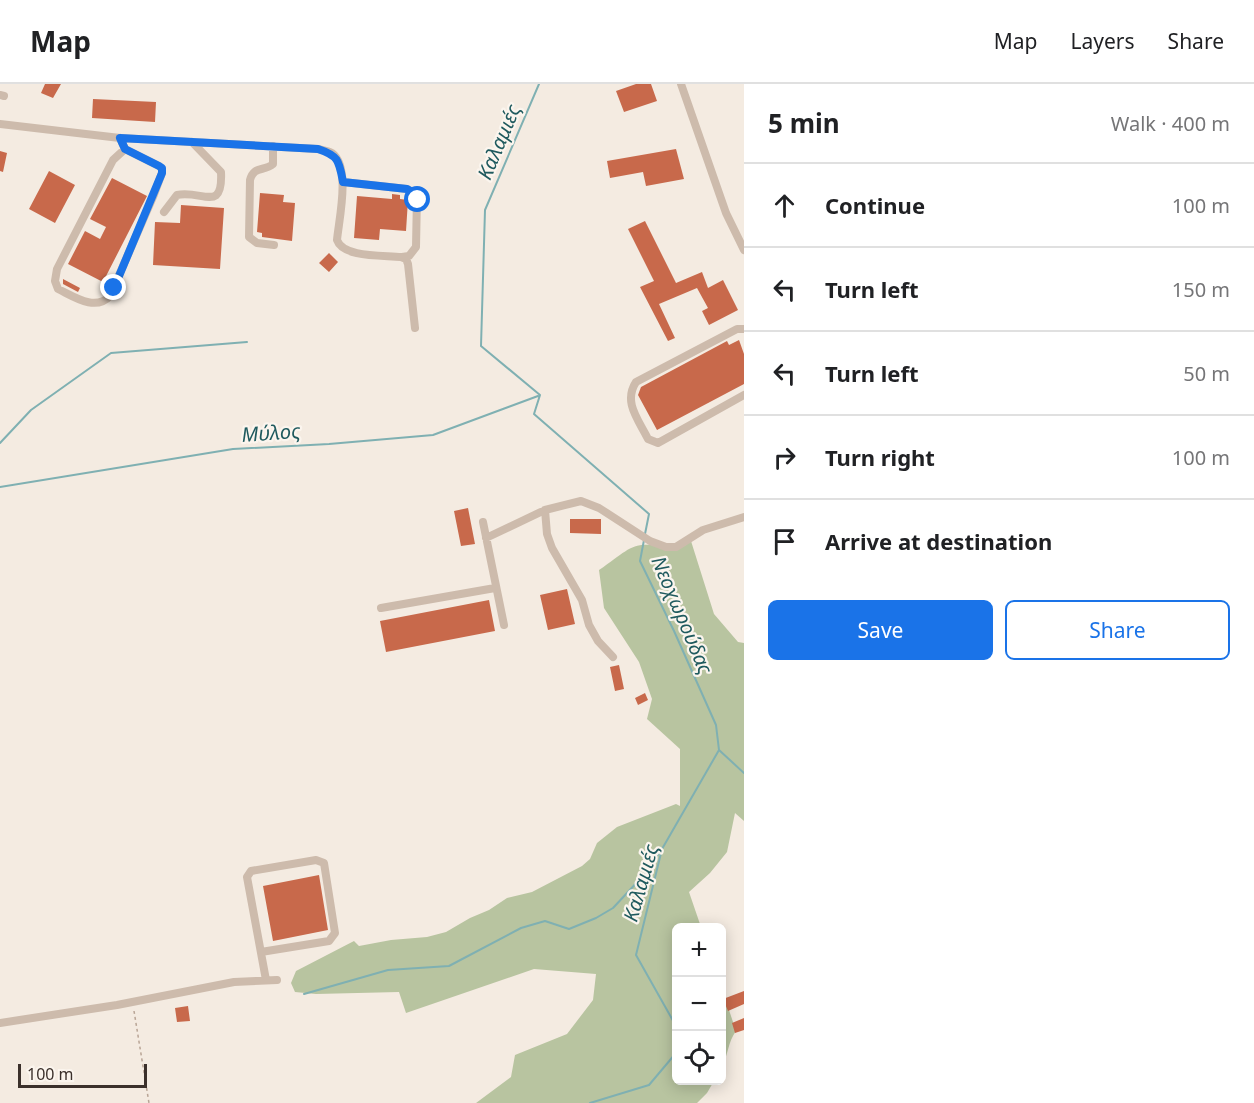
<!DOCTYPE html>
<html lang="en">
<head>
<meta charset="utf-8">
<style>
  :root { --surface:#fff; --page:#f2f2f2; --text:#202124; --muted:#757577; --line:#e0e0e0; --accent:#1a73e8 }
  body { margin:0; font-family:"Noto Sans",sans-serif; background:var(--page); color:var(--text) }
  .controls { position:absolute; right:18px; bottom:18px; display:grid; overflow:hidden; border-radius:9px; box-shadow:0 3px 15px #0003 }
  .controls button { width:54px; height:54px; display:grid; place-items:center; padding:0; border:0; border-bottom:2px solid var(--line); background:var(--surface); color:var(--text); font:30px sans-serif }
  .scale { position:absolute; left:18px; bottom:15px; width:129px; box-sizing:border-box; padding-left:6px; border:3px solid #3b302b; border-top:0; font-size:16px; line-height:21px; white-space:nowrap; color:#3b302b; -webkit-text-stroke:4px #fbf5ee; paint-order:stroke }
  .stop { position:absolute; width:18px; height:18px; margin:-14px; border:4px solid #1a73e8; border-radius:50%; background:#fff }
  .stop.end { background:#1a73e8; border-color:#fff; box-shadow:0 2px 6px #0008 }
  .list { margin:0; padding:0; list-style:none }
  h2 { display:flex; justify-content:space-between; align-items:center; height:78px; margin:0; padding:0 24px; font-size:26px }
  h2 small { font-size:20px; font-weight:400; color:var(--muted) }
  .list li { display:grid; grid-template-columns:39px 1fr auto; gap:18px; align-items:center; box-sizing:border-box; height:84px; padding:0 24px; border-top:2px solid var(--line) }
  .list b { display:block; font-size:22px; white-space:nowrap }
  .list em { font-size:20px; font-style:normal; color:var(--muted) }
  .actions { display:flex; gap:12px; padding:18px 24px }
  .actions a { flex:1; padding:14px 0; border:2px solid var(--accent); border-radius:9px; text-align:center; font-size:21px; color:var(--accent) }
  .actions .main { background:var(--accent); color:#fff }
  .icon { flex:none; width:33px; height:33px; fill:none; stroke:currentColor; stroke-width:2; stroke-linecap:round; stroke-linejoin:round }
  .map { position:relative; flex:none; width:744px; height:1019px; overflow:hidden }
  header { display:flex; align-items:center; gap:36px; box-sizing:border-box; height:84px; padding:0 30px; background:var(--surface); border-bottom:2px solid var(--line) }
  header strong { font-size:28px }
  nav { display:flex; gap:33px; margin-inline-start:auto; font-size:21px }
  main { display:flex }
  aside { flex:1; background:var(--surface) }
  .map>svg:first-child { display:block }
  .green { fill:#b8c4a0 }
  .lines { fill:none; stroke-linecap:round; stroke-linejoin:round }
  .stream { stroke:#7fb0b2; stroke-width:2 }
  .building { fill:#c8694b }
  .path { stroke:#b9a596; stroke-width:1.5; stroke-dasharray:3 3; stroke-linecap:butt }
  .minor { stroke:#cdbbac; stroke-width:8 }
  .route { stroke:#1a73e8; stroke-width:8 }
  .labels { text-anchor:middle; stroke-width:4.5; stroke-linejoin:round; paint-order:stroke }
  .water-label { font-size:20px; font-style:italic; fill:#1f5a5e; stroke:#fbf5ee }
</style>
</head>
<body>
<header>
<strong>Map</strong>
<nav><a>Map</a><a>Layers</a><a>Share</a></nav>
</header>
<main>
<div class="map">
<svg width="744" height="1019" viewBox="0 0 744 1019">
  <rect width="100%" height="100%" fill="#f4ebe1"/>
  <path class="green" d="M691 457 714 530 738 558 744 559V737L735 729 727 768 710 789 689 808 701 843 676 844V996L714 997 707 1009 697 1019H476L511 993 515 971 567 950 593 916 596 890 534 885 406 929 399 908 316 910 295 908 291 899 296 887 354 857 359 862 391 856 427 853 446 848 470 834 489 826 507 814 532 808 582 782 590 775 597 759 617 743 676 720 680 722V665L647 635 652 615 639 578 604 524 599 486C633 463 632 454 674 466Z
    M722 905 736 947C728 958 728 971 722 983Z"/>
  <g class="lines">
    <path class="stream" d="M539 0 485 126 481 262 540 311 534 330 649 430 645 450
      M0 359 31 326 111 269 247 258
      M0 403 233 365 329 360 433 351 538 312
      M644 456 640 477 674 547 716 641 719 666 744 689
      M304 910 388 886 449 882 521 844 545 837 569 845 596 834 613 824 641 794 662 765
      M676 942 636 871 662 765 719 666
      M590 1019 649 1001 676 969"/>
  </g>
  <path class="building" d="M45 0H61L53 14 41 9Z
    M636 0H651L657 17 624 28 616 7Z
    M93 15 156 18 155 38 92 34Z
    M676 65 684 95 646 102 643 88 610 94 607 77Z
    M0 67 7 69 3 88 0 87Z
    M49 87 75 101 55 139 29 125Z
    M112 94 147 112 103 198 68 180 85 147 100 155 106 143 90 135Z
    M260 109 284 111 283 118 295 119 292 157 262 153V149L257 148Z
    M392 110 400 111V115L408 116 406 147 380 145 379 156 354 154 357 112 392 115Z
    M181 121 224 124 220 185 153 181 155 138 180 139Z
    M645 137 676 199 702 188 708 204 723 196 738 226 709 241 702 227 708 224 697 204 659 220 675 254 668 257 640 203 654 197 628 145Z
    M329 169 338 178 329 188 319 179Z
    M63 195 80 204 78 208 63 200Z
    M739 256 744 270V300L657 346 638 311 641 303 727 257 729 261Z
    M468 424 475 460 461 462 454 427Z
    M570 435H601V450L570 449Z
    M567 505 575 540 548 546 540 511Z
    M489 516 495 547 386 568 380 537Z
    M619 581 624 605 615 607 610 583Z
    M645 609 648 616 638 621 635 614Z
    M319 791 328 846 273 857 263 802Z
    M744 907V920L728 927 723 915Z
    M188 922 190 937 177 938 175 924Z
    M744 934V946L735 949 732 939Z"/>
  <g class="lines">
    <path class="path" d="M134 927 149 1019"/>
    <path class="minor" d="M681 0 726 129 744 166
      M0 11 4 12
      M0 40 120 54 318 65C322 66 328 67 332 69 351 83 339 135 337 156 343 174 384 171 401 173L406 175 408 180 415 244
      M120 54 125 65 159 82 162 85V89L153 113 110 212C95 228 73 212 58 205L55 197 57 185 113 76 125 65
      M273 62V80C264 88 254 81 250 96L249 153 257 159 274 161
      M343 98 407 105 417 111 416 163 409 172 402 173
      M164 128 177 111C203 106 223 129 221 88L192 58
      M744 245H737L636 298C623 318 638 335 648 355L658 359 744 311
      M545 426 547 450 552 464 582 516 589 541 598 557 613 573
      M483 438 504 541
      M486 454 545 426 581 417 599 424 650 457 666 463H676L703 446 744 433
      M381 524 495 504
      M261 868 329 857 335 849 324 779 316 776 251 787 247 793 266 896
      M0 939 117 921 234 898 277 896"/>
  </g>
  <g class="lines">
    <path class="route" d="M114 204 162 89V84L159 82 125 65 120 54 318 65C339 72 339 77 343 98L407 105 417 111 418 116"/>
  </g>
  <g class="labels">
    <g class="water-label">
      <text transform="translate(499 58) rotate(-67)" y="7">Καλαμιές</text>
      <text transform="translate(271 349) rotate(-4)" y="7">Μύλος</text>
      <text transform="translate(682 531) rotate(67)" y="7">Νεοχωρούδας</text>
      <text transform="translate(641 799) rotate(-74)" y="7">Καλαμιές</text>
    </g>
  </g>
</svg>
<div class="controls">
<button>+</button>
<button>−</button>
<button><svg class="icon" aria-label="locate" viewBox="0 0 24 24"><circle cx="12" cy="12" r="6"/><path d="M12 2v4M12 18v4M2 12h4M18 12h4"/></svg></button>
</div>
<div class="scale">100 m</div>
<div class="stop" style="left:418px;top:116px"></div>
<div class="stop end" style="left:114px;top:204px"></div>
</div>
<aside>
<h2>5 min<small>Walk · 400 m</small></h2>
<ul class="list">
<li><svg class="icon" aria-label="ahead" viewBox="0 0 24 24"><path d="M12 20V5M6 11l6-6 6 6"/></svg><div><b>Continue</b></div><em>100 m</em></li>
<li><svg class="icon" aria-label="left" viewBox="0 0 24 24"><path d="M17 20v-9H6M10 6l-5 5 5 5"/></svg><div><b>Turn left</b></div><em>150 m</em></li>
<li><svg class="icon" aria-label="left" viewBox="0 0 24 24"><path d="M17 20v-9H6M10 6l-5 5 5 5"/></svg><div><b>Turn left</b></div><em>50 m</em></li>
<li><svg class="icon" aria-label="right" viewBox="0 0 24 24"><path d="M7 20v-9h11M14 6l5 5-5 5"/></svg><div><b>Turn right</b></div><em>100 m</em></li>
<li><svg class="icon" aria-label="arrive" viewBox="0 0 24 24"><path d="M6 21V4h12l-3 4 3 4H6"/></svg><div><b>Arrive at destination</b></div></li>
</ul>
<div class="actions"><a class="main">Save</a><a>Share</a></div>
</aside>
</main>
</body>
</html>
